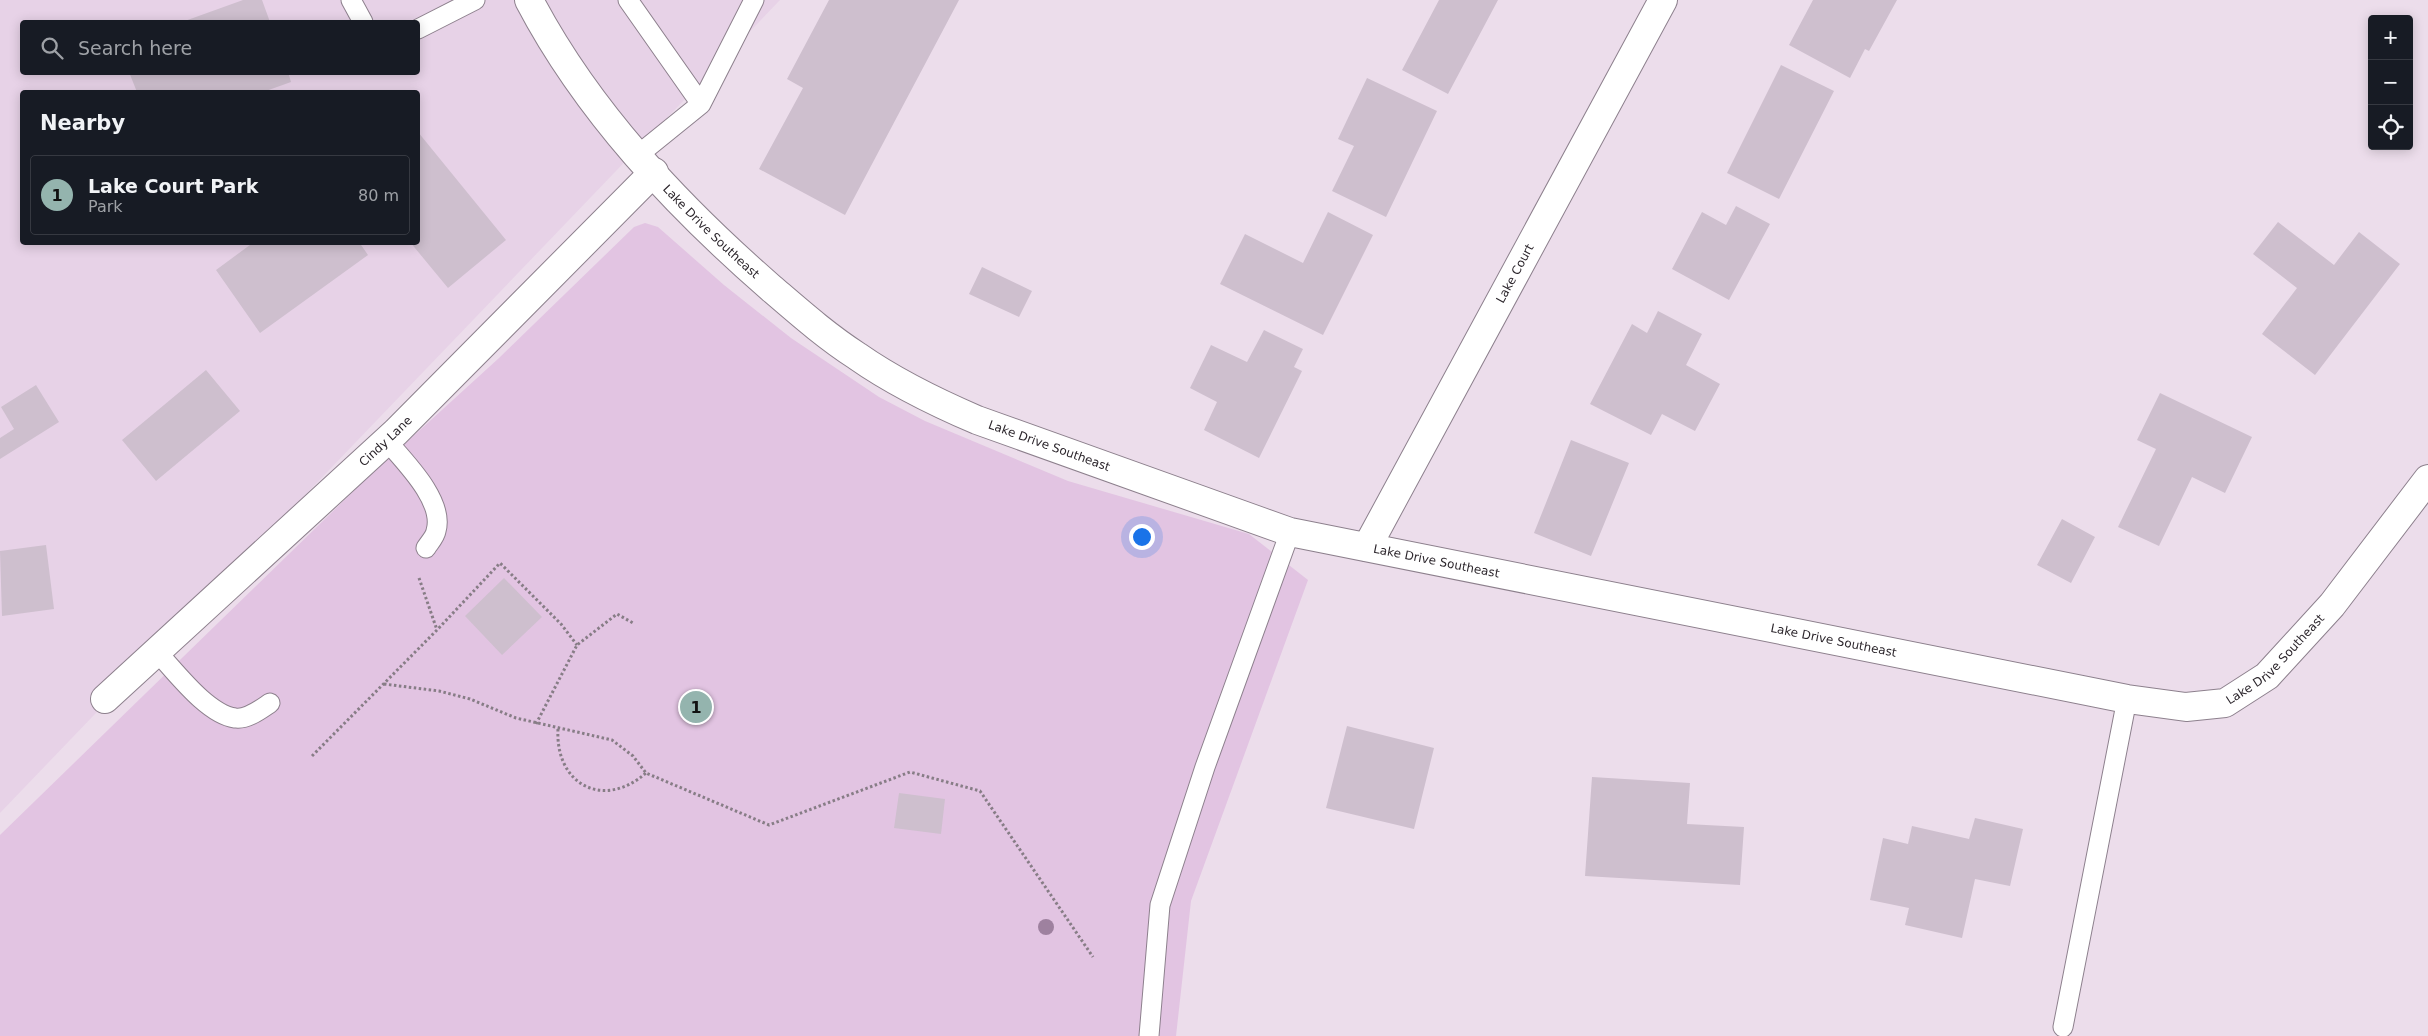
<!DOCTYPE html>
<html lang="en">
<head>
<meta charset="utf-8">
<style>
  :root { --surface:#171b24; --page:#20242c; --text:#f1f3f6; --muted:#9ea1a6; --line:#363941; --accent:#94b4ae }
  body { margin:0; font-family:"DejaVu Sans",sans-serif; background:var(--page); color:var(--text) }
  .controls { position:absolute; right:15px; top:15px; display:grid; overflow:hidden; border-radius:5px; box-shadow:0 2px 12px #0003 }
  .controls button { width:45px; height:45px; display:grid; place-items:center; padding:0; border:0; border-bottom:1px solid var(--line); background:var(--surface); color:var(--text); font:25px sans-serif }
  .you { position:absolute; left:1141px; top:536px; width:18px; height:18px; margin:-12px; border:4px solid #fff; border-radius:50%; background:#1a73e8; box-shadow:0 0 0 8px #1a73e833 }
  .badge { display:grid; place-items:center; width:32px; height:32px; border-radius:50%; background:var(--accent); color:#111; font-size:16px; font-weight:700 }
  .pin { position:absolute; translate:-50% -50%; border:2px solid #fff; box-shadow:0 1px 5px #0006 }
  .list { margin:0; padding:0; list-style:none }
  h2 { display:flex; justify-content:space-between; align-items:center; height:65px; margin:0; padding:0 20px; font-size:21px }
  h2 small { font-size:16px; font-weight:400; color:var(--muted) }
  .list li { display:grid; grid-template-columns:32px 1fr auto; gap:15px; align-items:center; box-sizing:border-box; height:80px; margin:0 10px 10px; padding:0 10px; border:1px solid var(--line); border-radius:5px }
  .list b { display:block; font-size:19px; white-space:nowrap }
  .list p { margin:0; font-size:16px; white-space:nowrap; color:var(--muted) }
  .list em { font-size:16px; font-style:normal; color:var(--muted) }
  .icon { flex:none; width:28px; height:28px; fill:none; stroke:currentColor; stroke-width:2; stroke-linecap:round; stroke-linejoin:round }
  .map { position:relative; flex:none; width:2428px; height:1036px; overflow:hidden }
  .search { position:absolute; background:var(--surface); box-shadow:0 2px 12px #0003; left:20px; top:20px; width:400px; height:55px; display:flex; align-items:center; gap:12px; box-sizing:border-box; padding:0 18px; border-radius:5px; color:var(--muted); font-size:19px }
  .panel { position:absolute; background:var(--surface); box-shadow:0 2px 12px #0003; left:20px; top:90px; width:400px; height:155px; border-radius:5px }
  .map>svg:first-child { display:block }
  .built { fill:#e7d2e7; fill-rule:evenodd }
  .green { fill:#e2c4e2 }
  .building { fill:#cebfce }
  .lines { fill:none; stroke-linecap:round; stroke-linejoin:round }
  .lane-casing { stroke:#8d808d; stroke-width:21 }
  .street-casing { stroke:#8d808d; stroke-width:30 }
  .path { stroke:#877d86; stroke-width:3; stroke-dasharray:2.5 2.5; stroke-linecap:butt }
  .lane { stroke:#fff; stroke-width:19 }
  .street { stroke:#fff; stroke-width:28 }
  .tree { fill:#9e819f }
  .labels { text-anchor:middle; stroke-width:5; stroke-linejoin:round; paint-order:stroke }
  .street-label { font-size:12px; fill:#2c262c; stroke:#ecddeb }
</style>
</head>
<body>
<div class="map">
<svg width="2428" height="1036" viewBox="0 0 2428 1036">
  <rect width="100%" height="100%" fill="#ecddeb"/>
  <path class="built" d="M0 0H780L0 813ZM22 22H418V72H22ZM22 92H418V242H22Z"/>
  <path class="green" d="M645 223 658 227 724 285 791 338 879 397 925 421 1068 481 1249 534 1308 580 1191 901 1176 1036H0V835L364 481 499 358 634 227Z"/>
  <path class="building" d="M243 0H262L270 22H182Z
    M829 0H959L845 215 759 169 803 88 787 79Z
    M1439 0H1498L1448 94 1402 70Z
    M1813 0H1897L1869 51 1865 49 1850 78 1789 45Z
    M1781 65 1834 91 1779 199 1727 173Z
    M129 72H288L291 82 263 92H137Z
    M1367 78 1437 111 1386 217 1332 191 1354 146 1338 139Z
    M418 132 506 240 448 288 410 242H418Z
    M1736 206 1770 224 1729 300 1672 269 1702 212 1726 225Z
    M1328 212 1373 235 1323 335 1220 284 1245 234 1303 263Z
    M2278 222 2334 265 2359 232 2400 264 2315 375 2262 334 2297 288 2253 254Z
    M254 242H359L368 255 260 333 216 270Z
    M982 267 1032 291 1019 317 969 294Z
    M1658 311 1702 334 1686 365 1720 384 1695 431 1662 414 1651 435 1590 404 1632 324 1647 333Z
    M1264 330 1303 349 1294 367 1302 371 1259 458 1204 430 1217 402 1190 388 1211 345 1247 362Z
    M206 370 240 411 156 481 122 440Z
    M36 385 59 422 0 459V438L14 429 1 407Z
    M2160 393 2252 437 2225 493 2192 477 2159 546 2118 527 2156 449 2137 440Z
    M1571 440 1629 463 1591 556 1534 533Z
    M2062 519 2095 537 2071 583 2037 565Z
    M46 545 54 609 2 616 0 551Z
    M504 578 542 617 502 655 465 616Z
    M1347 726 1434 748 1414 829 1326 808Z
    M1592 777 1690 783 1687 824 1744 827 1740 885 1585 876Z
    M899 793 945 799 941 834 894 828Z
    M1975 818 2023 829 2010 886 1975 879 1962 938 1905 925 1909 908 1870 900 1883 838 1908 844 1912 826 1969 839Z"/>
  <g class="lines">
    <defs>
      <path id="lane" d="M351 0 363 22
        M628 0 701 104
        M418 29 475 0
        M638 155 701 104 754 0
        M386 440C404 461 445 501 436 531 435 537 429 543 426 548
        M157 652C176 672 207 714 235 718 247 720 261 709 270 703
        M2063 1027 2127 699
        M1149 1036 1160 905 1205 767 1290 532"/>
      <g id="street">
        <path id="s1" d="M529 0C587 111 677 206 771 288 799 312 826 336 857 356 894 382 935 402 977 420L1290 532 2127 699 2186 707 2225 703 2267 676 2332 605 2428 479"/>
        <path id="s2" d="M1367 547 1663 0"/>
        <path id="s3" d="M105 699 396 432 654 172"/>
      </g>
    </defs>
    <use href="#lane" class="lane-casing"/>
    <use href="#street" class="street-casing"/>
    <path class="path" d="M419 578 437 630
      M384 684 439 691 470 699 516 718 612 740 633 756 646 773 769 825 910 772 980 791 1093 957
      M536 724 577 645 617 614 633 623
      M558 729C555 785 604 810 646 773
      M312 756 437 630 500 563 561 624 577 645"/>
    <use href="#lane" class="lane"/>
    <use href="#street" class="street"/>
  </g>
  <circle class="tree" cx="1046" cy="927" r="8"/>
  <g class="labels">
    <g class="street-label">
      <text dy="4" stroke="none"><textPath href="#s1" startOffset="296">Lake Drive Southeast</textPath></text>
      <text dy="4" stroke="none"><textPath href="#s2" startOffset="311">Lake Court</textPath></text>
      <text dy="4" stroke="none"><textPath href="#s3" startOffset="381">Cindy Lane</textPath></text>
      <text dy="4" stroke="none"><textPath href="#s1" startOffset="701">Lake Drive Southeast</textPath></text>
      <text dy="4" stroke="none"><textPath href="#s1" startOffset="1106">Lake Drive Southeast</textPath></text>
      <text dy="4" stroke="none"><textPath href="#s1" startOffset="1511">Lake Drive Southeast</textPath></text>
      <text dy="4" stroke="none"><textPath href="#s1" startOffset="1976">Lake Drive Southeast</textPath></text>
    </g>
  </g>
</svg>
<div class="controls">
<button>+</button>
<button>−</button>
<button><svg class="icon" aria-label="locate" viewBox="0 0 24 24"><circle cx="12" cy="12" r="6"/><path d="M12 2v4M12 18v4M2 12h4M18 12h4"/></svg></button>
</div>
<div class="you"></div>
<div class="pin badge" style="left:696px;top:707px">1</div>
<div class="search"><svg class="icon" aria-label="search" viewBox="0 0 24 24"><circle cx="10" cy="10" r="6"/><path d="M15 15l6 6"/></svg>Search here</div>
<section class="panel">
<h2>Nearby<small></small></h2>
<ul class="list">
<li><span class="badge">1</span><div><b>Lake Court Park</b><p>Park</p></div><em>80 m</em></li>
</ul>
</section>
</div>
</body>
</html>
